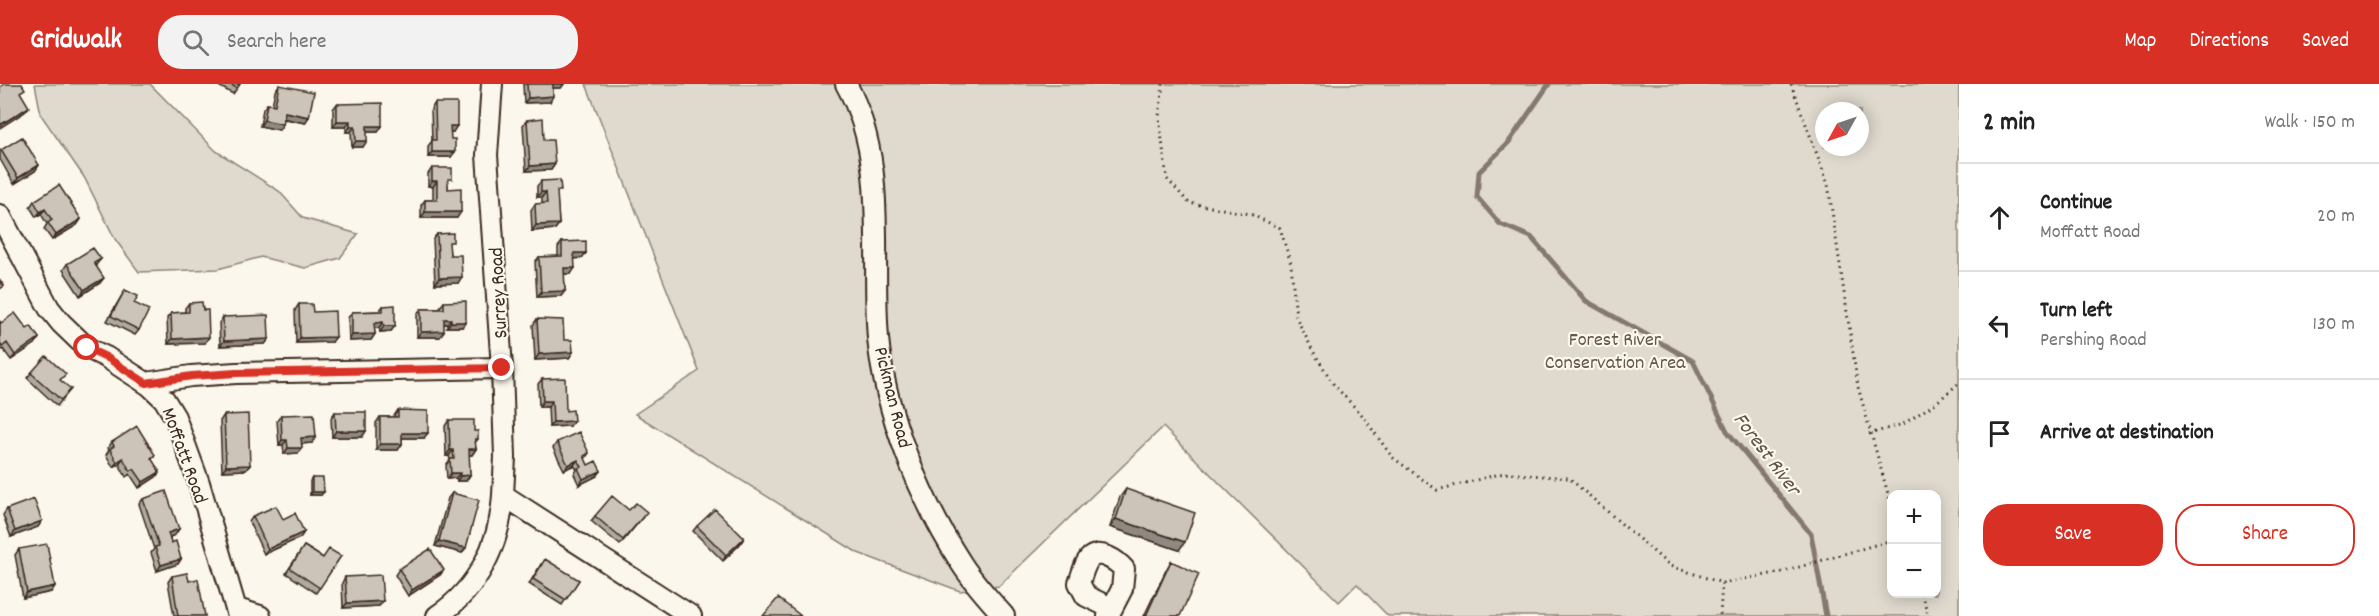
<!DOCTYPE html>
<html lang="en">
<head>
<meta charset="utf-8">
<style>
  :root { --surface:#fff; --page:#f2f2f2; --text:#222; --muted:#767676; --line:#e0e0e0; --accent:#d93025 }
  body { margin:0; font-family:Dekko,sans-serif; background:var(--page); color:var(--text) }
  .controls { position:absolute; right:18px; bottom:18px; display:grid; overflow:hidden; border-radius:12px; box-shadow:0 3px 15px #0003 }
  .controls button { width:54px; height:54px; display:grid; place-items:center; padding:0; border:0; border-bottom:2px solid var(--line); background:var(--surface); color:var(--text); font:30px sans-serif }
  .compass { position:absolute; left:1815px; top:18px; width:54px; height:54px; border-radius:50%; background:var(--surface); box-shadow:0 3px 15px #0003; rotate:230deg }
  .stop { position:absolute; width:18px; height:18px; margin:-14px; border:4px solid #d93025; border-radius:50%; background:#fff }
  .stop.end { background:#d93025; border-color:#fff; box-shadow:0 2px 6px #0008 }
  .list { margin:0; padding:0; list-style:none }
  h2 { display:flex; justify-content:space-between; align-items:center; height:78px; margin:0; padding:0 24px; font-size:26px }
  h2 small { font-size:20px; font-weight:400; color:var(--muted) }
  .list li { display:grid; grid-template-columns:39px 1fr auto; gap:18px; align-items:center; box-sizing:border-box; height:108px; padding:0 24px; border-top:2px solid var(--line) }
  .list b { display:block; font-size:22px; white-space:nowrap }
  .list p { margin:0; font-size:20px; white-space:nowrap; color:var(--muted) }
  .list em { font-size:20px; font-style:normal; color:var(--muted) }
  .actions { display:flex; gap:12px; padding:18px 24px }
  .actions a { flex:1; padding:14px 0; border:2px solid var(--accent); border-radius:24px; text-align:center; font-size:21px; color:var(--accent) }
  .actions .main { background:var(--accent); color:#fff }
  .icon { flex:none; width:33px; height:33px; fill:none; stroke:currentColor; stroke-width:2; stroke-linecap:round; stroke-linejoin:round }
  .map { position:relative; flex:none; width:1959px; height:532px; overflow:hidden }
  header { display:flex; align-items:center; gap:36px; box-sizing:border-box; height:84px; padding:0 30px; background:var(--accent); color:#fff }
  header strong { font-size:28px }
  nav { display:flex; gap:33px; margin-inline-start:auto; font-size:21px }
  .search { width:420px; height:54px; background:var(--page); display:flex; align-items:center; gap:15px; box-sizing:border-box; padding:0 21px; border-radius:24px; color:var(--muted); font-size:22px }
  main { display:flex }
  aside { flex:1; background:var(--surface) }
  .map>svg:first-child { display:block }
  .green { fill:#dfd9ce; stroke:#8d8276; stroke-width:1.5; fill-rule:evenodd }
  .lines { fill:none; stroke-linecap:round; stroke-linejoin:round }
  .stream { stroke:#85796d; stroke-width:5 }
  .street-casing { stroke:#3b2a1e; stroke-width:24 }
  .path { stroke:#3b2a1e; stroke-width:3; stroke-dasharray:1.5 4.5; stroke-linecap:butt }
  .street { stroke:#fbf7ec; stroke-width:20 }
  .wall { fill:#afa99f; stroke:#3b2a1e; stroke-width:1.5 }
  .shaded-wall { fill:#8f8982; stroke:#3b2a1e; stroke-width:1.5 }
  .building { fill:#ccc4b9; stroke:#3b2a1e; stroke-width:1.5 }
  .route { stroke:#d93025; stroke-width:8 }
  .labels { text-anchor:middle; stroke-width:4.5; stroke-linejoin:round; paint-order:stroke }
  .street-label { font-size:20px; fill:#3b2a1e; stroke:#fbf7ec }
  .park-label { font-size:20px; fill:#64564a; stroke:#fbf7ec }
  .water-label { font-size:21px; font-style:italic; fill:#605246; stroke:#fbf7ec }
</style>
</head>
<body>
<header>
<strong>Gridwalk</strong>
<div class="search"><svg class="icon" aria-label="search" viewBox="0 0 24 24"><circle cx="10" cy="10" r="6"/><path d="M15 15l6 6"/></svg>Search here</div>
<nav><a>Map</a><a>Directions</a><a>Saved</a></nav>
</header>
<main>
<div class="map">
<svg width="1959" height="532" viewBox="0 0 1959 532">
  <rect width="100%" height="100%" fill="#fbf7ec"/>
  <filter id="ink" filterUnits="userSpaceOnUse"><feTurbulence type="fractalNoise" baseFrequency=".0167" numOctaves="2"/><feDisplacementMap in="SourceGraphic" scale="12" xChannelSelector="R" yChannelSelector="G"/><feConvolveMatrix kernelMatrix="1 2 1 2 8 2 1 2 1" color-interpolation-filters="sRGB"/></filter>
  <g filter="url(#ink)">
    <path class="green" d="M35 0H150L216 67 279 107 303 134 358 150 340 174 305 184 261 173 218 185 139 188 115 155 84 93 41 31Z
      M586 0H1959V532H1388L1357 500 1339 518 1163 343 999 502 960 507 858 469 635 330 699 287ZM1824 27H1860V63H1824ZM1892 410H1936V510H1892Z"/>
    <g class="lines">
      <path class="stream" d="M1549 0 1509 58 1479 88 1477 113 1500 140 1531 153 1586 217 1693 277 1727 347 1811 450 1826 532"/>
      <defs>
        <path id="street" d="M492 0 487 71 502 284 505 373 503 411 691 532
          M846 0C889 77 871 170 878 254 885 330 920 415 961 479 973 498 989 515 1004 532
          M0 131 49 224 61 239 87 264 106 273 149 301 164 315 175 333 199 399 238 532
          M146 299 191 292 236 289 502 284
          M237 525 260 532
          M437 532C478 505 500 460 503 411
          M1108 532 1122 505 1124 485C1117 477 1099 464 1089 475 1084 481 1082 491 1079 499L1086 512 1111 524"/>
      </defs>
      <use href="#street" class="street-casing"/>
      <path class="path" d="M1163 0 1159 33 1167 95 1189 119 1250 130 1280 144 1291 180 1296 233 1313 267 1334 301 1362 331 1392 373 1437 406 1504 389 1569 394 1670 482 1722 499 1720 532
        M1791 0 1828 100 1858 303 1892 424
        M1869 350 1903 340 1936 319 1959 299
        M1722 499 1782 488 1892 456
        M1921 510 1929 532"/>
      <use href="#street" class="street"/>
    </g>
    <path class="wall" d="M215 0H240L233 10Z
      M523 0H564L561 4H553L550 18 524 19Z
      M279 1 305 39 284 35 283 40 279 46 260 42 263 25 267 20 272 21 275 7Z
      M435 19 453 48H450L451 73H428V62L432 57 431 25Z
      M337 20 382 42 378 48H367L363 63H352L351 48H346V43H333V25Z
      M527 36 544 56 555 80 551 86 526 87 523 41Z
      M1 66 39 81 35 87 14 100 0 75V68Z
      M432 84 448 101V105L457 134H421V121L425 116H433V103L428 102V90Z
      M541 97 557 113 559 140 555 145 532 147 531 126 535 120H542V113H537V102Z
      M34 117 81 135 77 141 52 156 44 145 47 140 41 130 36 133 30 123Z
      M437 150 449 163 450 171 458 199 435 200 433 155Z
      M562 158 586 169 582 174 574 175 571 190H564L565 207 561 212 537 213 535 178 539 173 558 172V163Z
      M101 175 96 181 100 199 80 212 63 186 67 180Z
      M125 206 134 219 139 246 135 251 107 237Z
      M444 218 462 243H447V240H444L440 253H417V231L421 225H440V223Z
      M189 219 203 226 205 259 168 260 167 234 171 229 185 228V224Z
      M299 220 313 228 332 258 296 259 295 226Z
      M383 222 395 242 391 247 380 248 379 244H374L375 250 371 256 349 257 348 234 352 228 379 227Z
      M223 233 269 255 265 260 220 262 219 239Z
      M537 235 564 256 573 268 569 274 535 276 533 241Z
      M0 237 1 239 27 245 39 254 35 260 11 276 3 265 0 267Z
      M31 289 71 305 57 322 27 294Z
      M542 295 566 327 570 342 549 343 548 323H539L538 300Z
      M398 326 424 354H402V360L398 366H376V339L380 333H394V332Z
      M335 328 366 347 362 353H332L331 334Z
      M224 331 250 381 246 386 222 387 220 337Z
      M281 331 316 353 312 359 302 360 298 369 284 370 283 361H279L277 337Z
      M449 336 474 347 478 355 475 359 476 365 472 371H469L470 391 466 397H457L456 394 447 395 446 381 450 376 449 372H446L445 342Z
      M112 358 155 371 152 375 156 393 139 404 130 390 126 393 119 380 113 383 106 371 109 366 108 364Z
      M557 358 589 369 585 375 588 381 601 387 597 392 579 401 574 390 577 386 574 381 564 386 553 364Z
      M312 394 321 411H310V397Z
      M1126 405 1179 466 1110 443 1120 413Z
      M452 409 462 469 435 462 448 414Z
      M143 415 175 451 170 453 171 459 181 475 178 480 157 487 151 469 154 465 139 420Z
      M7 425 42 437 38 443 11 453 3 431Z
      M629 426 643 433 620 461 591 437 595 432Z
      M253 432 283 435 304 448 300 454 264 470 249 438Z
      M697 442 744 454 740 460 723 477 693 447Z
      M304 462 323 474 341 472 316 509 286 489Z
      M19 465 55 502 51 508 23 514 15 471Z
      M1171 477 1180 532H1144L1166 486Z
      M541 480 579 496 562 521 529 500Z
      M399 485 440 491 408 512 395 491Z
      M172 492 189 497 205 532H174L168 498Z
      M345 493 383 517 379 522 343 524 342 499Z"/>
    <path class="shaded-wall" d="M552 0H564L561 4H549Z
      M553 12 550 18 524 19 528 14Z
      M29 23 25 28 0 44V41Z
      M285 28 309 33 305 39 282 34Z
      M264 36 283 40 279 46 260 42Z
      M337 37H350L346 43H333Z
      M355 42 351 48H346L350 43Z
      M367 42H382L378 48H363Z
      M450 42H457L453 48H446Z
      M356 57H367L363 63H352Z
      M432 68H455L451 73H428Z
      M555 80 551 86 526 87 530 82Z
      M39 81 35 87 14 100 18 94Z
      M432 97H437L433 103 428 102Z
      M541 108H546L542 113H537Z
      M45 125 41 130 36 133 40 128Z
      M425 128H461L457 134H421Z
      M81 135 77 141 52 156 56 151Z
      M559 140 555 145 532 147 536 141Z
      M574 169H586L582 174 570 175Z
      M564 184H575L571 190H560Z
      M462 193 458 199 435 200 439 194Z
      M104 194 100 199 80 212 84 206Z
      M565 207 561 212 537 213 541 208Z
      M444 235H451L447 240H440Z
      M383 238 379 244 370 245 374 239Z
      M451 238H466L462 243H447Z
      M384 242H395L391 247 380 248Z
      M444 247 440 253H417L421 248Z
      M375 250 371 256 349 257 352 251Z
      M209 253 205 259 168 260 172 255Z
      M336 253 332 258 296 259 300 254Z
      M39 254 35 260 11 276 15 271Z
      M269 255 265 260 220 262 224 257Z
      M573 268 569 274 535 276 539 270Z
      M543 317H552L548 323H539Z
      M574 337 570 342 549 343 553 338Z
      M336 347H366L362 353H332Z
      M402 349H428L424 354H398Z
      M316 353 312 359 297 360 301 354Z
      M282 356H287L283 361H279Z
      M380 360H402L398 366H376Z
      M288 364H302L298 369 284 370Z
      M469 365H476L472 371H465Z
      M450 366H453L449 372H446Z
      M123 374 119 380 113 383 117 378Z
      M578 376 574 381 564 386 568 381Z
      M250 381 246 386 222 387 226 382Z
      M601 387 597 392 579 401 583 395Z
      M160 388 156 393 139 404 143 398Z
      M451 389H460L456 394 447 395Z
      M470 391 466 397H457L460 392Z
      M312 408H324L321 411H310Z
      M1116 435 1185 458 1179 466 1110 443Z
      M42 437 38 443 11 453 15 447Z
      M179 445 175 451 164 455 168 449Z
      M304 448 300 454 264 470 268 465Z
      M744 454 740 460 723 477 726 471Z
      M439 457 466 464 462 469 435 462Z
      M181 475 178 480 157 487 161 481Z
      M444 486 440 491 408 512 412 506Z
      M55 502 51 508 23 514 27 508Z
      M383 517 379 522 343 524 347 519Z"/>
    <path class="building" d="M4 0H22L25 5 20 8 29 23 0 41V3Z
      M229 0H240L237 4Z
      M527 0H553V12L528 14Z
      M279 1 314 8 309 33 285 28 283 40 264 36 267 20 275 21Z
      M382 19V42H367V57H356L355 42 350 43V37H337V20Z
      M435 19H457V42H450L451 55H455V68H432V56H436Z
      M543 34 544 56H553L555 80 530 82 527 36Z
      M22 53 39 81 18 94 1 66Z
      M432 84H452V95H448V105L461 104V128H425V116H437V97H432Z
      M560 96 561 107H557L559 140 536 141 535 120 547 119 546 108H541V97Z
      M59 101 81 135 56 151 48 139 52 136 45 125 40 128 34 117Z
      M453 149V158H449L450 171H461L462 193 439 194 437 150Z
      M586 157V169H574L575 184H564L565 207 541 208 539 173 562 172V158Z
      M93 164 101 175 94 179 104 194 84 206 67 180Z
      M0 196 4 202 0 205Z
      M125 206 138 212 134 219 149 226 139 246 111 232Z
      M466 217V238H451V235H444V247L421 248V225H444V218Z
      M202 218 203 226H208L209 253 172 255 171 229 189 228V219Z
      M299 220H312L313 228 335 227 336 253 300 254Z
      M395 221V242H384L383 238 374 239 375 250 352 251V228L383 227V222Z
      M15 229 27 245 31 242 39 254 15 271 7 259 2 263 0 259V237L1 239Z
      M268 231 269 255 224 257 223 233Z
      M537 235 563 236 564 256H572L573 268 539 270Z
      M46 272 66 290 60 296 71 305 61 316 31 289Z
      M565 294 566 327 573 326 574 337 553 338 552 317H543L542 295Z
      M398 326 428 327V349H402V360H380V333H398Z
      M335 328H366V347H336Z
      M248 330 250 381 226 382 224 331Z
      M314 330 316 353 301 354 302 364H288L287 356H282L281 331Z
      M449 336H474V347H478V355H475L476 365H469L470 391 460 392V389H451L450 375H454L453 366H450Z
      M137 342 155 371 151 374 160 388 143 398 134 385 130 387 123 374 117 378 110 365 114 362 112 358Z
      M579 348 589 369 584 372 588 381 596 377 601 387 583 395 578 384 582 383 578 376 568 381 557 358Z
      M312 394H323L324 408H312Z
      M1126 405 1195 429 1185 458 1116 435Z
      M166 407 179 445 168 449 171 459 176 457 181 475 161 481 155 463 159 462 143 415Z
      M452 409 479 416 466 464 439 457Z
      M612 412 629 426 636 419 647 428 623 456 595 432Z
      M34 415 42 437 15 447 7 425Z
      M276 422 283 435 295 429 304 448 268 465 253 432Z
      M715 425 744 454 726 471 697 442Z
      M47 460 55 502 27 508 19 465Z
      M304 462 323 474 329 465 341 472 320 504 290 484Z
      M430 465 444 486 412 506 399 485Z
      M545 475 579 496 566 516 533 495Z
      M1171 477 1199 490 1180 532H1146Z
      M187 489 189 497 198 495 205 532H178L172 492Z
      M381 491 383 517 347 519 345 493Z
      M778 514 801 532H763Z"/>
  </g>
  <g class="lines" filter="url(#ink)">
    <path class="route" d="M87 264 106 273 146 299 192 292 236 289 502 284"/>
  </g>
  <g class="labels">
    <g class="street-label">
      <text transform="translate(497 209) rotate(-93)" y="7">Surrey Road</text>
      <text transform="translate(894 313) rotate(76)" y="7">Pickman Road</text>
      <text transform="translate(186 371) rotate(70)" y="7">Moffatt Road</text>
    </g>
    <g class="park-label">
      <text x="1615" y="261">Forest River<tspan x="1615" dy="23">Conservation Area</tspan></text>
    </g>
    <g class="water-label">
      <text transform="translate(1768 369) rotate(53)" y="7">Forest River</text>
    </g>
  </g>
</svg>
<div class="controls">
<button>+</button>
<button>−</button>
</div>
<svg class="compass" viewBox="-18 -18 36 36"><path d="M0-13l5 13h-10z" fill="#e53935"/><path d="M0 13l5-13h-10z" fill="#767676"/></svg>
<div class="stop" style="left:87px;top:264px"></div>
<div class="stop end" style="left:502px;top:284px"></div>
</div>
<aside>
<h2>2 min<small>Walk · 150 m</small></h2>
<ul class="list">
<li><svg class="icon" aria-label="ahead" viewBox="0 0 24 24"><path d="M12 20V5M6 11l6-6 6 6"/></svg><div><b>Continue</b><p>Moffatt Road</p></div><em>20 m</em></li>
<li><svg class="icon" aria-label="left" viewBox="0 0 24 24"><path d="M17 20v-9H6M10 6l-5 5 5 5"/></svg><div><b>Turn left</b><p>Pershing Road</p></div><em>130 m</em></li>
<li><svg class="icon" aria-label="arrive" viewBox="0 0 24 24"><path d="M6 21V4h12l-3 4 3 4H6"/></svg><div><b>Arrive at destination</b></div></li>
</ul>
<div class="actions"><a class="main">Save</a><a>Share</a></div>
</aside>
</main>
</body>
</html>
